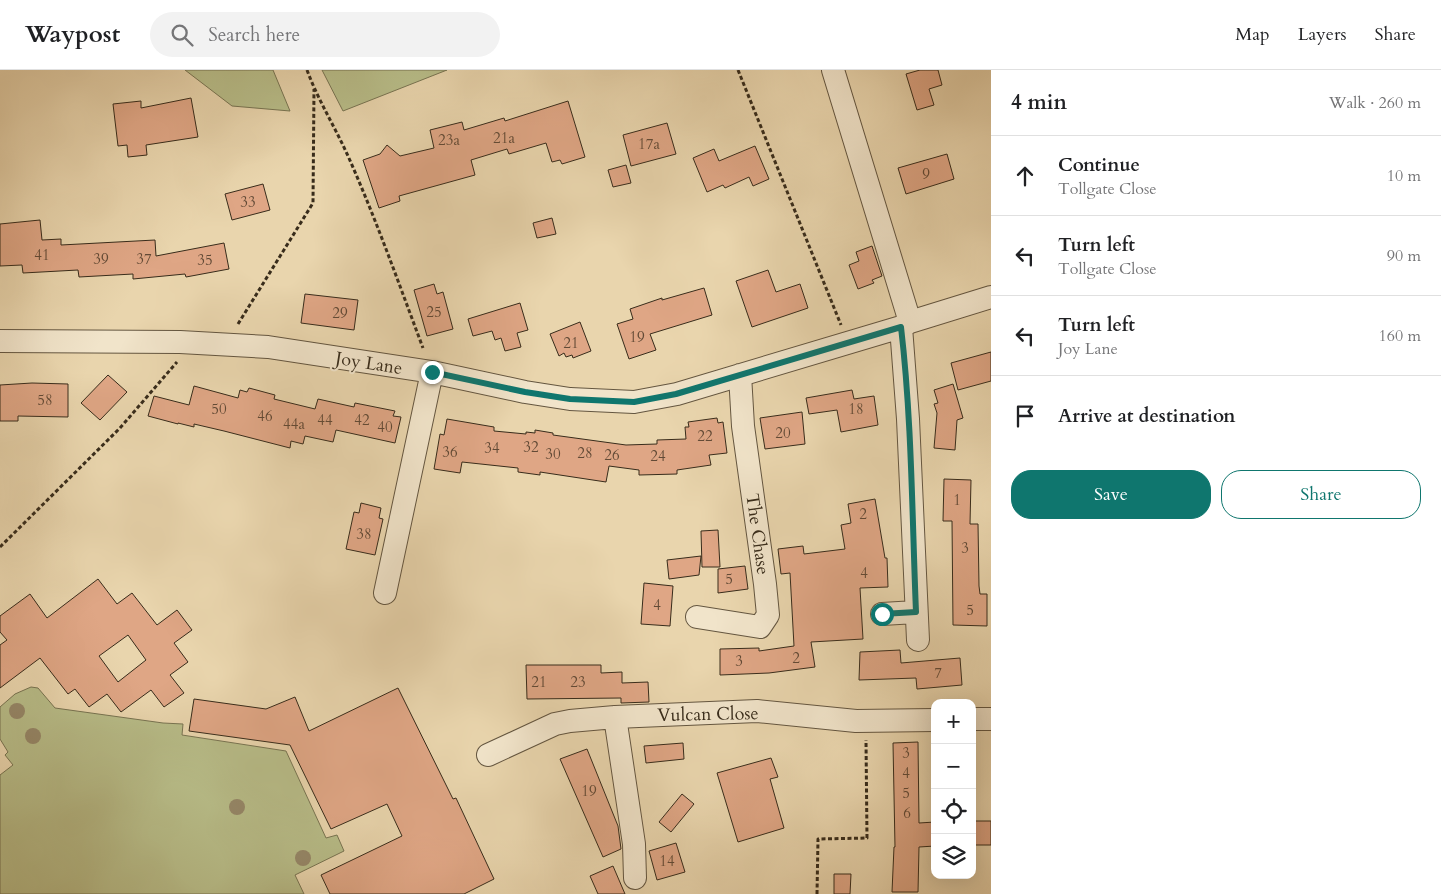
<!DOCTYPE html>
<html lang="en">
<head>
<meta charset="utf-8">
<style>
  :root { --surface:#fff; --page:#f2f2f2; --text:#202124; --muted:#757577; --line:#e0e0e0; --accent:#0f766e }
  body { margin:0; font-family:Cardo,serif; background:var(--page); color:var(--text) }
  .controls { position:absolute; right:15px; bottom:15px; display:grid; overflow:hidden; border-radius:10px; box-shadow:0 5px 20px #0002 }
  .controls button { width:45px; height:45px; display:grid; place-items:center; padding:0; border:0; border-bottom:1px solid var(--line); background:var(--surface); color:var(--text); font:25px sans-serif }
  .stop { position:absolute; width:15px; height:15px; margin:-11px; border:4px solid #0f766e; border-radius:50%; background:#fff }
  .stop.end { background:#0f766e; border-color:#fff; box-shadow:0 1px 5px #0008 }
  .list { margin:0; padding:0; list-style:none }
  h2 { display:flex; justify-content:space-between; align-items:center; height:65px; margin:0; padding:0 20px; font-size:21px }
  h2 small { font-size:16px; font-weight:400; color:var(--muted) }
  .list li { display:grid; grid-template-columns:32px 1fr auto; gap:15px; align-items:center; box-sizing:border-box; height:80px; padding:0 20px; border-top:1px solid var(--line) }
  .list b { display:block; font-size:19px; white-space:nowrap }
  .list p { margin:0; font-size:16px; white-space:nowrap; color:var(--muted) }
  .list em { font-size:16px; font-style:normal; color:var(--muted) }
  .actions { display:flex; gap:10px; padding:15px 20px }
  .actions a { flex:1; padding:11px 0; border:1px solid var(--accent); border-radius:20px; text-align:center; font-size:18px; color:var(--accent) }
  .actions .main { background:var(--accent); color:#fff }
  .icon { flex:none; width:28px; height:28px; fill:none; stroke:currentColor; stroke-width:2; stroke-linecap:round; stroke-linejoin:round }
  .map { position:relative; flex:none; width:991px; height:824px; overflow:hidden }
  header { display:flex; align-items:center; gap:30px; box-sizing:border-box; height:70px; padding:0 25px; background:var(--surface); border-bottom:1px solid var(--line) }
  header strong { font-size:24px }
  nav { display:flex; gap:28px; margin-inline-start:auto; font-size:18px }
  .search { width:350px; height:45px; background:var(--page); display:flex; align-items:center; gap:12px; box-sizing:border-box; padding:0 18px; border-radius:28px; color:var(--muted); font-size:19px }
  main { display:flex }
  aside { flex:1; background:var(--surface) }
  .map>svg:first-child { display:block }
  .green { fill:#b8bd89; stroke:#787452 }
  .building { fill:#dfa685; stroke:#382c1b; fill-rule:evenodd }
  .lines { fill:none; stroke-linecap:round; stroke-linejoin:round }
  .minor-casing { stroke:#645640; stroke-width:24 }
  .path { stroke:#382c1b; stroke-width:3; stroke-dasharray:4 2.5; stroke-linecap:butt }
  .minor { stroke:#f1e4ca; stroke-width:22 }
  .tree { fill:#968869 }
  .route { stroke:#0f766e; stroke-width:6 }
  .labels { text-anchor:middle; stroke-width:4; stroke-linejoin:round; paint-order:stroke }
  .number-label { font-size:15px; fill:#624a36 }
  .street-label { font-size:18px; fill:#382c1b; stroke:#f1e4ca }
</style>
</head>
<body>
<header>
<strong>Waypost</strong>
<div class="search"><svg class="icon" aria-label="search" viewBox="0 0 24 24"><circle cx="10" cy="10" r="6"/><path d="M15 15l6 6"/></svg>Search here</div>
<nav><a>Map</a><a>Layers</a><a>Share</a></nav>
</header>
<main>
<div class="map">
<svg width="991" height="824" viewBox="0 0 991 824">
  <rect width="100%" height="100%" fill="#e9d5ad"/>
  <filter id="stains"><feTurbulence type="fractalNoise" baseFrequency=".004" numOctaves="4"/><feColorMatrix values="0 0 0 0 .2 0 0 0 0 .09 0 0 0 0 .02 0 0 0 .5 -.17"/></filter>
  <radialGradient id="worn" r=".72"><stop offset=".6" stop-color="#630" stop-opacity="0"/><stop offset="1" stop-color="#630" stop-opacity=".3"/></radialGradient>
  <path class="green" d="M185 0H273L290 41 232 36Z
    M322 0H447L343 41Z
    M31 617 38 618 55 638 163 653 183 654 182 665 286 681 326 768 337 765 344 781 295 805 304 824H0V705L13 695 5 685 8 682 0 669V637L15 624Z"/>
  <path class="building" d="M920 0H938L942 15 929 19 934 35 917 40 906 4Z
    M191 28 198 67 146 75 147 85 128 87 127 75 118 76 113 34 141 31V38Z
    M568 31 585 87 562 94 560 90 552 92 546 73 509 84 507 79 471 90 475 105 399 126 400 131 379 138 363 90 380 84 387 75 400 86 434 78 430 60 462 52 464 60 504 48 505 51Z
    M667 53 676 84 631 96 623 65Z
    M755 76 769 109 753 116 749 107 725 118 723 115 707 122 693 88 714 79 719 91Z
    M947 84 954 109 906 124 898 98Z
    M626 95 631 113 613 117 608 100Z
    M263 114 270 140 232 150 225 124Z
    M552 148 556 164 537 168 533 153Z
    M40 150 42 170 61 169V175L155 170 156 186 224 173 229 199 186 207 185 204 133 209V204L79 207 78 200 23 203 22 195 0 196V154Z
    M872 176 882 206 872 210 874 213 858 219 849 195 859 191 856 182Z
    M768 200 776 222 800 214 808 238 752 257 736 211Z
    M434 214 437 224 443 222 453 259 427 266 414 220Z
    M704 218 712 245 650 264 656 280 629 289 617 254 633 249 630 239 662 228V230Z
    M305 224 358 230 354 260 301 253Z
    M520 233 528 260 517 263 521 277 505 281 501 268 495 270 492 261 473 266 468 249Z
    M580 252 591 281 573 288 572 285 566 287 564 283 559 286 550 264Z
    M991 282V311L958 320 951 293Z
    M108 305 127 322 100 350 81 333Z
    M32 313 68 314V347L18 346V351H0V315Z
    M953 314 963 348 957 350 955 380 934 378 937 343 934 334 938 333 934 320Z
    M194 316 238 328 240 320 247 322 249 318 275 325 274 329 315 339 318 329 354 337 355 333 395 341 393 346 401 347 395 373 336 360 333 372 305 366 303 374 291 371 290 378 224 361 194 354V357L178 353V354L148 346 154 326 189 335Z
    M852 320 854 329 874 326 878 355 841 362 837 340 809 344 806 328Z
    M802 342 805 374 765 379 760 348Z
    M717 348 718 353 723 352 727 383 709 385 711 395 677 400V404L639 405V400L609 396 606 412 540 402V405L518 402V398L462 392 460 403 434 399 440 364 444 365 447 349 494 357V361L526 364V362L535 363V360L553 363V365L626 375 657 374V370L686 369 685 357H689L688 352Z
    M944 409 971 410 970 454H978L979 516 980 524H987V556L953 555 952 451H943Z
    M875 429 885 488H887L888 517 860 518 863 569 811 572 815 597 769 603 720 605V579L759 578V581L794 576 790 503 781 504 778 479 803 476 804 484 845 479 841 455 851 453 848 434Z
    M361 433 381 438 379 448 383 449 375 485 346 479 354 442 359 443Z
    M718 460 720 497H702L701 461Z
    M701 486 699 505 669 509 667 490Z
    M745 496 748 519 718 523V499Z
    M98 509 117 534 132 523 157 555 177 540 192 560 174 573 188 592 170 605 184 623 164 637 151 620 121 642 107 624 89 637 75 619 68 624 40 588 0 618V575L7 570 0 562V546L30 524 47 548ZM128 565 146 590 118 612 99 586Z
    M644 513 673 516 670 556 641 554Z
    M900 580 901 593 960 588 962 615 917 619 916 608 859 610 860 582Z
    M526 595H601V603L622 602V613L648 612 649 632 621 633V628L527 629Z
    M398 618 453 729 456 728 494 809 464 824H330L321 805 402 766 387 734 331 759 290 675 189 661 194 629 266 639 295 627 309 661Z
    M918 672 919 753 935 752V776L919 777 918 822H892L894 777H895L893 673Z
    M683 673 684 689 646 693 644 676Z
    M587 679 618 756 621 779 603 787 560 689Z
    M771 688 778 707 770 709 784 758 738 772 717 703Z
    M682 724 694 734 671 762 659 752Z
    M972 751H991V775H972Z
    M676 773 685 802 657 810 649 781Z
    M613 796 625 824H598L590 806Z
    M834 804H851L850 824H834Z"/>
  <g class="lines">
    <defs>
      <path id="minor" d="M833 0 910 252
        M901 257 908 349 918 570
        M0 271 180 272 268 277 432 302 525 322 570 329 634 332 677 324 901 257 910 252 991 227
        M385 523 432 302
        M882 544 916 542
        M697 547 760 557 768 545 765 514 743 356 740 305
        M615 647 634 774 635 808
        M972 649H991
        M488 685 555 654 570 651 615 647 757 641 856 651 935 650"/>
    </defs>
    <use href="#minor" class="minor-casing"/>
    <path class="path" d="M307 0C318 30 335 57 348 86 376 149 399 214 423 278
      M738 0 841 255
      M238 254 313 133 314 19
      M0 477 120 358 177 292
      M817 824 818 769 867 768 866 670"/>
    <use href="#minor" class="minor"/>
  </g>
  <g class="tree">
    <circle cx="17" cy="641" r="8"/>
    <circle cx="33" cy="666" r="8"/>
    <circle cx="237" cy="737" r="8"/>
    <circle cx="303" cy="788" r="8"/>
  </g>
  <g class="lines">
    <path class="route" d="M432 302 525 322 570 329 634 332 676 324 901 257C912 351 912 447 916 542L882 544"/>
  </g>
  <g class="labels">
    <g class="number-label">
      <text x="504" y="73">21a</text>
      <text x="449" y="75">23a</text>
      <text x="649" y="79">17a</text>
      <text x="926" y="109">9</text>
      <text x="248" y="137">33</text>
      <text x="42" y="190">41</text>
      <text x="101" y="194">39</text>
      <text x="144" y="194">37</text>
      <text x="205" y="195">35</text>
      <text x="434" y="247">25</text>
      <text x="340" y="248">29</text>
      <text x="637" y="272">19</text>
      <text x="571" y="278">21</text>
      <text x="45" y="335">58</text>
      <text x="219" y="344">50</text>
      <text x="856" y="344">18</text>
      <text x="265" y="351">46</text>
      <text x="325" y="355">44</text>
      <text x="362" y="355">42</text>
      <text x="294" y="359">44a</text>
      <text x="385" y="362">40</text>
      <text x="783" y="368">20</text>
      <text x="705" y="371">22</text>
      <text x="531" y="382">32</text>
      <text x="492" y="383">34</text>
      <text x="450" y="387">36</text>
      <text x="585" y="388">28</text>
      <text x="553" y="389">30</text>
      <text x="612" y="390">26</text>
      <text x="658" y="391">24</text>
      <text x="957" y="435">1</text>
      <text x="863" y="449">2</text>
      <text x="364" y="469">38</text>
      <text x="965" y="483">3</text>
      <text x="864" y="508">4</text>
      <text x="729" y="514">5</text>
      <text x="657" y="540">4</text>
      <text x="970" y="545">5</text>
      <text x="796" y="593">2</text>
      <text x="739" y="596">3</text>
      <text x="938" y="608">7</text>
      <text x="539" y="617">21</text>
      <text x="578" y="617">23</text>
      <text x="906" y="688">3</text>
      <text x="906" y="708">4</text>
      <text x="589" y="726">19</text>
      <text x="906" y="728">5</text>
      <text x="907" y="748">6</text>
      <text x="667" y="796">14</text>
    </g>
    <g class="street-label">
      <text transform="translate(369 293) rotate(9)" y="6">Joy Lane</text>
      <text transform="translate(758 464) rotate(82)" y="6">The Chase</text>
      <text transform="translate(708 644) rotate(-1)" y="6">Vulcan Close</text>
    </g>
  </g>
  <rect width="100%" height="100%" filter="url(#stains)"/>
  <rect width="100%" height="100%" fill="url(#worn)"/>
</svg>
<div class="controls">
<button>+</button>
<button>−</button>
<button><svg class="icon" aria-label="locate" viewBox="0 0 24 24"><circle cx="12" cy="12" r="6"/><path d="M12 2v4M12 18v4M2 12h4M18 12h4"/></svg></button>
<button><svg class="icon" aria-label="layers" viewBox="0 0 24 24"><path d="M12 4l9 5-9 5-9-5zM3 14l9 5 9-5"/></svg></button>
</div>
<div class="stop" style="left:882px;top:544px"></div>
<div class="stop end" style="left:432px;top:302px"></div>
</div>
<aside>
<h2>4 min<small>Walk · 260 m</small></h2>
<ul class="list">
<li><svg class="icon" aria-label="ahead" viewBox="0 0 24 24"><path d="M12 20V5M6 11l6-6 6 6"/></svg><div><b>Continue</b><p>Tollgate Close</p></div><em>10 m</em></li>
<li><svg class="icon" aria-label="left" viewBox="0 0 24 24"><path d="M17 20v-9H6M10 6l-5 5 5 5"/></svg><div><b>Turn left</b><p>Tollgate Close</p></div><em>90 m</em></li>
<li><svg class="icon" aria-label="left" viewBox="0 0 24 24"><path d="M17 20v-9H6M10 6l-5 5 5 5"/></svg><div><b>Turn left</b><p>Joy Lane</p></div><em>160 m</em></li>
<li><svg class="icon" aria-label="arrive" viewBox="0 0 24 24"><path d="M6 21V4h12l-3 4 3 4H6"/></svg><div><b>Arrive at destination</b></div></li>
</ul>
<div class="actions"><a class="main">Save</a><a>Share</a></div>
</aside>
</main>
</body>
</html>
